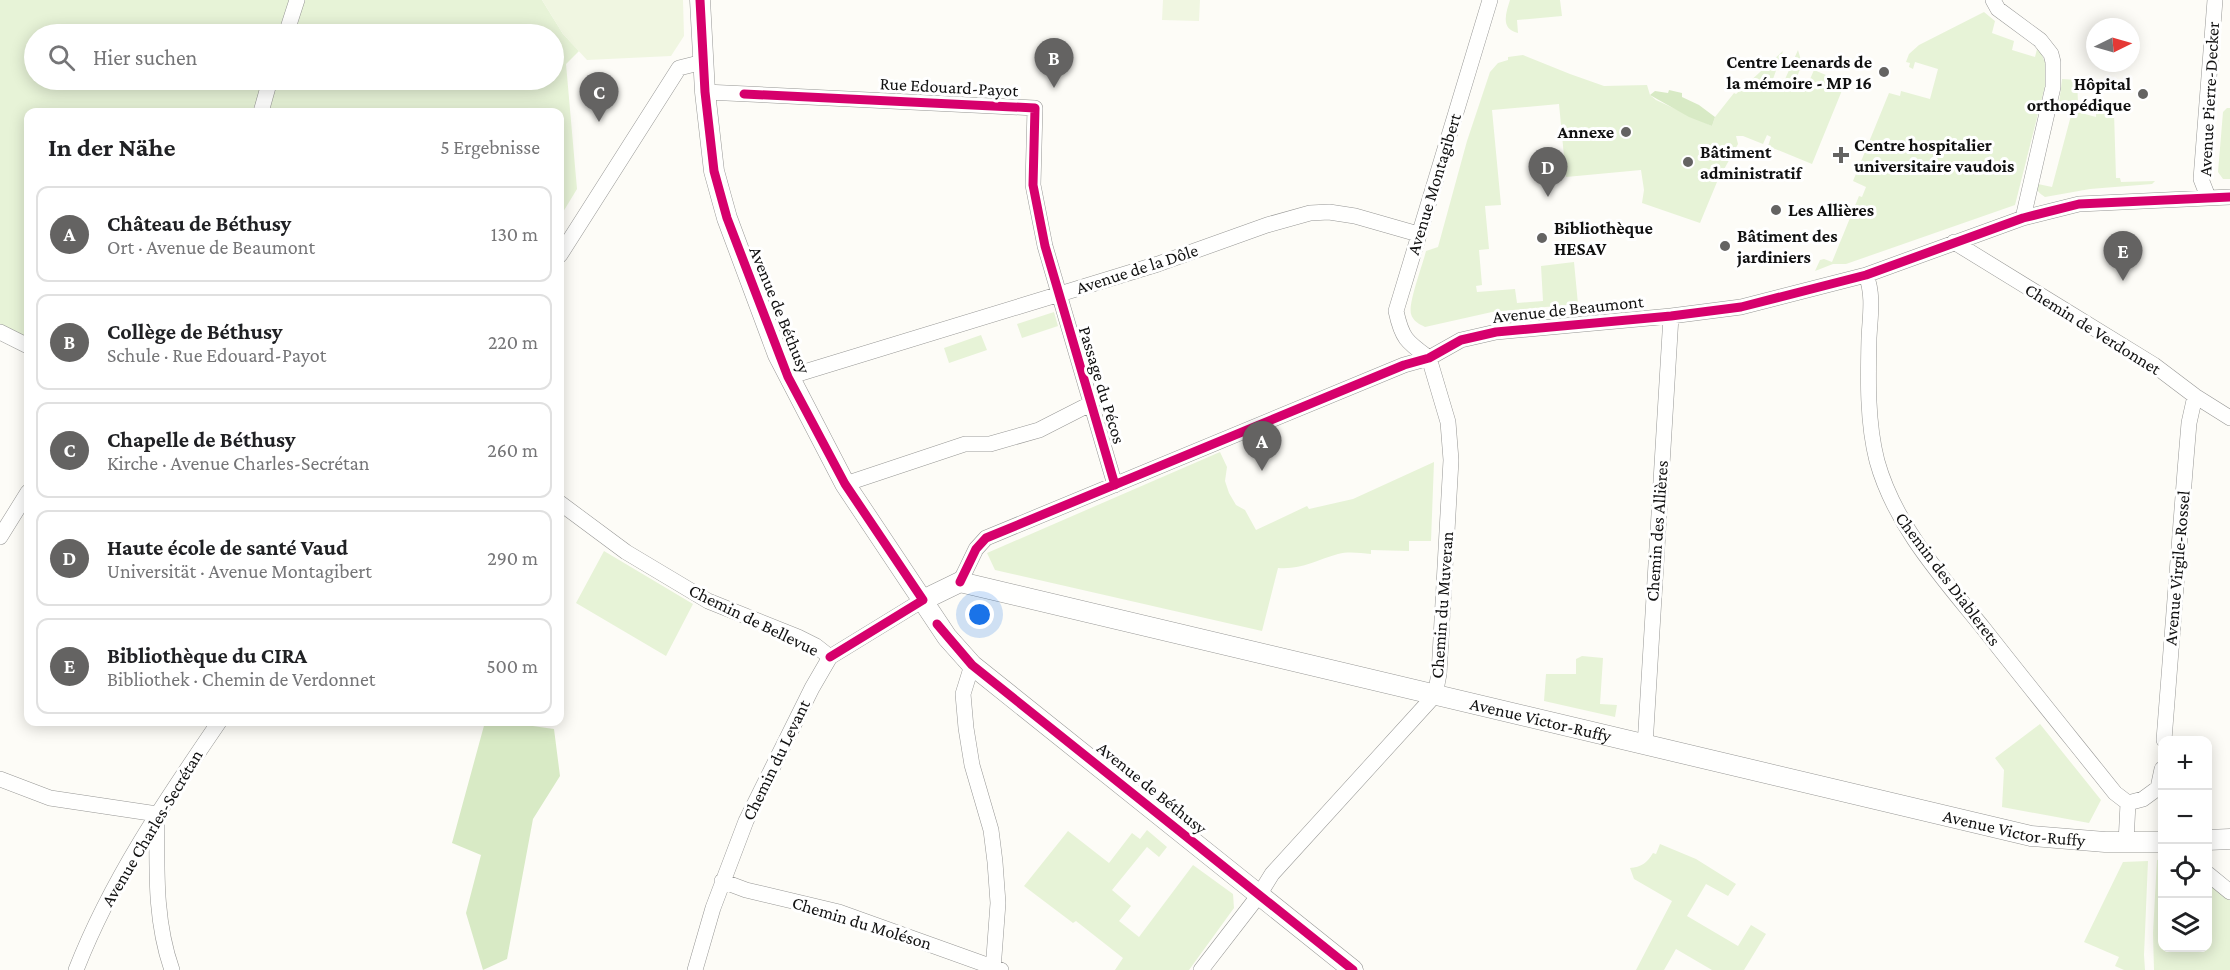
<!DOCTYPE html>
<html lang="de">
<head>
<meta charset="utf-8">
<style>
  :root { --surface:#fff; --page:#f6f6f6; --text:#202124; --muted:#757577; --line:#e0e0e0; --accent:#646362 }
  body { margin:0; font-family:"Crimson Pro",serif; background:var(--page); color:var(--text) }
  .controls { position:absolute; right:18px; bottom:18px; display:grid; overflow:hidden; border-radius:12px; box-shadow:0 3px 15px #0003 }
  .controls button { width:54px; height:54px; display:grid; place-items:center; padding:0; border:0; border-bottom:2px solid var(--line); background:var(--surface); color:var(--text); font:30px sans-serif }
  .compass { position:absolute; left:2086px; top:18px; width:54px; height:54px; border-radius:50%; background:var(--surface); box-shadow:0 3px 15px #0003; rotate:85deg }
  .you { position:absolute; left:980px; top:615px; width:21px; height:21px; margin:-15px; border:4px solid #fff; border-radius:50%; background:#1a73e8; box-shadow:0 0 0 9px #1a73e833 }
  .badge { display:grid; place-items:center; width:39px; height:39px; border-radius:50%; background:var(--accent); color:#fff; font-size:20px; font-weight:700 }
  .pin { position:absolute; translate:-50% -50px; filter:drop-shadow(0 2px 3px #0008) }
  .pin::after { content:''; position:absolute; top:32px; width:21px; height:18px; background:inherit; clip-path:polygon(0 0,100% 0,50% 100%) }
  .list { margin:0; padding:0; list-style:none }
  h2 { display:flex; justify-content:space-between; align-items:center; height:78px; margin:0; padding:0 24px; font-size:26px }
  h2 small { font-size:20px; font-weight:400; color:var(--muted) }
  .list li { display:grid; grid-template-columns:39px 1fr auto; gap:18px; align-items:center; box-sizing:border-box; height:96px; margin:0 12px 12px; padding:0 12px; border:2px solid var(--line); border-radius:12px }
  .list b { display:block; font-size:22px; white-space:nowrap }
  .list p { margin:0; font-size:20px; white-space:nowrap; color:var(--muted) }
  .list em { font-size:20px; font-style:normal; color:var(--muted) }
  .icon { flex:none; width:33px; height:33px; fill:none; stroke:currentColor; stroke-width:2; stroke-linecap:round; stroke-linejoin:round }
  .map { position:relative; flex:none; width:2230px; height:970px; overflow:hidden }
  .search { position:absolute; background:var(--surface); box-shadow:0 3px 15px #0003; left:24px; top:24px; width:540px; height:66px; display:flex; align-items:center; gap:15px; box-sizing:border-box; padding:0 21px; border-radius:33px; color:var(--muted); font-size:22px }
  .panel { position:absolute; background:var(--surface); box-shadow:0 3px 15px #0003; left:24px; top:108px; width:540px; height:618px; border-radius:12px }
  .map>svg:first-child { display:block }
  .green { fill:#e7f3d7; fill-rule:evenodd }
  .forest { fill:#d8eac5 }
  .pitch { fill:#f0f6e1 }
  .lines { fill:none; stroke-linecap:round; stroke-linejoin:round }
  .minor-casing { stroke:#979795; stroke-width:16 }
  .tertiary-casing { stroke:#979795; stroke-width:21 }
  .minor { stroke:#fffffe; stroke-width:15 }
  .tertiary { stroke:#fffffe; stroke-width:20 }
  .cycleway-casing { stroke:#fff; stroke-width:13 }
  .cycleway { stroke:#d6006c; stroke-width:9 }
  .poi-dot { fill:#646362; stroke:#fff; stroke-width:2 }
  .labels { text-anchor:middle; stroke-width:6; stroke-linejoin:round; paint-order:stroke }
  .poi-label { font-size:18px; font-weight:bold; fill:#111; stroke:#fff; text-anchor:start }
  .street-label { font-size:18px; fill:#111; stroke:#fff }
</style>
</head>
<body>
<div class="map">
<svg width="2230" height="970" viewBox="0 0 2230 970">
  <rect width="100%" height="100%" fill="#fdfcf7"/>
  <path class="green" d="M0 0H542L563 34 579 51 566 64 577 189 560 217V112H28V338L0 324ZM34 34H554V80H34Z
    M1510 0H1560L1562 16 1517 20 1518 33C1500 29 1506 13 1510 0Z
    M1984 12 1995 21 1992 33 2014 41 2012 50 2035 57 2038 45 2046 65V82L2015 205 1846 264H1833L1815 271 1820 260 1824 259 1832 262 1859 196 1862 197 1866 187 1853 181 1889 93 1900 96 1901 91 1930 99 1938 69 1915 62 1913 69 1909 67 1910 63 1906 62 1909 54 1919 45Z
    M1798 50 1802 64 1795 82 1807 86 1814 70 1845 83 1812 164 1768 146 1771 137 1767 135 1763 144 1743 136H1736L1738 144 1717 182 1700 223 1642 203 1644 190 1641 170 1566 177 1559 104 1492 110 1501 205 1485 206 1489 249 1479 250 1482 285 1476 286 1477 292 1515 289 1517 303 1543 301 1541 266 1574 262 1578 304 1492 312 1425 327C1419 324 1413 321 1411 314 1408 303 1423 264 1426 251L1438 247 1467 141 1490 72 1498 63 1508 60V57L1523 55 1570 74 1604 86 1647 85 1650 95 1656 100 1712 126 1715 117 1734 93 1736 94 1783 51 1773 79 1774 87 1782 86Z
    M2062 79 2077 80 2078 102 2085 114 2096 117V112H2114L2116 178H2120L2121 182 2155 181 2152 184 2090 189 2045 197C2039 193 2036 191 2038 184L2052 187 2073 108 2059 104Z
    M2227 108H2230V179H2223L2218 172 2223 112Z
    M1054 312 1058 326 1022 338 1017 324Z
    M981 335 987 350 949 363 944 348Z
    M1220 452 1227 467 1225 481 1229 493 1236 505 1245 510 1256 530 1307 506 1309 509 1353 499 1434 462 1431 541H1409V551L1371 550V554C1360 553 1349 551 1338 554 1316 560 1301 570 1278 568L1262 631 995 570 987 553Z
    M604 551 693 604 666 656 576 603Z
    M1582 656 1603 658 1600 704 1617 705 1615 717 1544 701 1546 674H1576V659Z
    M2040 724 2101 800 2089 823 2002 807 2004 770 1995 758Z
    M1147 830 1167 847 1159 857 1147 847 1112 890 1131 906 1119 921 1139 937 1193 865 1233 894 1234 908 1189 970H1115L1123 958 1076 921 1073 923 1024 886 1068 831 1109 863 1132 833 1140 839Z
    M1660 844 1696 859 1736 884 1728 896 1706 884 1687 916 1738 946 1751 925 1766 934 1744 970H1712L1676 949 1664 970H1636L1672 901 1634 879 1630 868C1641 867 1647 863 1653 853L1656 854Z
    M2162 859V948H2208V880L2230 898V970H2154L2153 933 2157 860Z
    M2148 861 2144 955 2145 970H2124L2115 966 2119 957 2084 942 2123 862Z"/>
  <path class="forest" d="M1669 90 1682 93V97L1699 105 1715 117 1712 126 1689 117 1650 95 1655 91 1668 93Z
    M485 722H504L554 729 560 776 533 819 507 959 483 970 466 913 481 855 452 843Z"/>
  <path class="pitch" d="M542 0H683L684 36 671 56 587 60 563 34Z
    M1163 0H1200L1199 21 1162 20Z"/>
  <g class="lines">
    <defs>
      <path id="minor" d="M1993 0 1998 9 2040 40 2051 54 2053 62V87L2023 218
        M286 34 297 0
        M705 92 1035 108 1033 185 1045 246 1115 485
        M261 112 270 80
        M2208 197 2201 179 2215 0
        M1954 242 2154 365 2195 396 2230 418
        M560 255 679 68 703 62
        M1866 275C1874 295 1870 317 1869 338 1868 379 1867 422 1877 461 1895 526 1942 577 1984 629 2027 684 2071 738 2115 793L2128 803
        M0 332 28 346
        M1429 358C1407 342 1402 339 1396 311L1490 0
        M788 377 1158 264 1267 225 1310 213 1329 212 1355 216 1418 234
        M845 484 965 444H990L1039 430 1090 404
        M560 503 626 552 708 601 798 637 816 646 830 657
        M0 537 28 492
        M960 582 976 549 986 538 1404 365 1429 358 1461 340 1496 332 1671 316 1741 307 1866 275 2023 218 2079 204 2230 197
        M972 665 963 694 966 728 972 765 991 830 995 862 998 903 993 970
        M2164 740 2185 471 2189 423 2195 396
        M1645 746 1671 316
        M0 779 50 798 157 814
        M2128 803 2143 799 2158 788 2162 769
        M157 814C157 867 154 919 172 970
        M2126 843 2128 803
        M2208 874 2230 892
        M722 881 746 890 839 912 1001 970
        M76 970C111 880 165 801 219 722
        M695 970 713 908 746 821 812 688 830 657 923 600
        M1201 970 1259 895 1272 874 1435 695 1439 674 1451 460 1448 422 1429 358"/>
      <g id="tertiary">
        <path d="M700 0 705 92 714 171 727 218 778 355 845 484 947 637 972 665 1353 970"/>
        <path id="s1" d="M923 600 960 582 2031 836 2105 842H2162"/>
        <path d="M2208 840 2230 839"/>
      </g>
    </defs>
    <use href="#minor" class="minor-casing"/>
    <use href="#tertiary" class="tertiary-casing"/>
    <use href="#minor" class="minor"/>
    <use href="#tertiary" class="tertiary"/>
    <defs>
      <path id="cycleway" d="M700 0 705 92 714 171 727 218 788 377 845 484 923 600 830 657
        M744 94 1035 108 1033 185 1045 246 1115 485
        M960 582 976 549 986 538 1404 365 1429 358 1461 340 1496 332 1671 316 1741 307 1866 275 2023 218 2079 204 2230 197
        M937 624 972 665 1353 970"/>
    </defs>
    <use href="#cycleway" class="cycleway-casing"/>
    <use href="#cycleway" class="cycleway"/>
  </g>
  <g class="poi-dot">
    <circle cx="1884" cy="72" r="6"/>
    <circle cx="2143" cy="94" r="6"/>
    <circle cx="1626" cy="132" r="6"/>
    <path d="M1838 146h6v6h6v6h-6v6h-6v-6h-6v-6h6z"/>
    <circle cx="1688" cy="162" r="6"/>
    <circle cx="1776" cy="210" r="6"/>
    <circle cx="1542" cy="238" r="6"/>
    <circle cx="1725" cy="246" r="6"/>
  </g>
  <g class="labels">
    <g class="poi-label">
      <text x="1872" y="68" text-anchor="end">Centre Leenards de<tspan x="1872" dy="21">la mémoire - MP 16</tspan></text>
      <text x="2131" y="90" text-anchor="end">Hôpital<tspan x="2131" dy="21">orthopédique</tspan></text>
      <text x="1614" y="138" text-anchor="end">Annexe</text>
      <text x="1854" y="151">Centre hospitalier<tspan x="1854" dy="21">universitaire vaudois</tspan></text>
      <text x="1700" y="158">Bâtiment<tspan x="1700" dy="21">administratif</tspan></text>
      <text x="1788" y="216">Les Allières</text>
      <text x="1554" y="234">Bibliothèque<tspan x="1554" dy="21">HESAV</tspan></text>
      <text x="1737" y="242">Bâtiment des<tspan x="1737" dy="21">jardiniers</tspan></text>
    </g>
    <g class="street-label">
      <text transform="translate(949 87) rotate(3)" y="6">Rue Edouard-Payot</text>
      <text transform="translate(2209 99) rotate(-87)" y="6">Avenue Pierre-Decker</text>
      <text transform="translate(1434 184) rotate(-73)" y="6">Avenue Montagibert</text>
      <text transform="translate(1137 269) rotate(-18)" y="6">Avenue de la Dôle</text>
      <text transform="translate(1568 309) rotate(-6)" y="6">Avenue de Beaumont</text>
      <text transform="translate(780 310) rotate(68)" y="6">Avenue de Béthusy</text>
      <text transform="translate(2093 329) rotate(32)" y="6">Chemin de Verdonnet</text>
      <text transform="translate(1102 385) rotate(73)" y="6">Passage du Pécos</text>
      <text transform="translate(1657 531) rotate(-86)" y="6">Chemin des Allières</text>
      <text transform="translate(2177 568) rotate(-85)" y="6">Avenue Virgile-Rossel</text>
      <text transform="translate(1948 579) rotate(53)" y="6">Chemin des Diablerets</text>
      <text transform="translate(1442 605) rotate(-86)" y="6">Chemin du Muveran</text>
      <text transform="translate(754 620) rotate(26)" y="6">Chemin de Bellevue</text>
      <text dy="6" stroke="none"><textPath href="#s1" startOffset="638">Avenue Victor-Ruffy</textPath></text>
      <text transform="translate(776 760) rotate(-64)" y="6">Chemin du Levant</text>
      <text transform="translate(1152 788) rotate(39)" y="6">Avenue de Béthusy</text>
      <text dy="6" stroke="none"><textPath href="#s1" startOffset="1124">Avenue Victor-Ruffy</textPath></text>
      <text transform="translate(152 828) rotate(-59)" y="6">Avenue Charles-Secrétan</text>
      <text transform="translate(862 923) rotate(17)" y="6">Chemin du Moléson</text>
    </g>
  </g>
</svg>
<div class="controls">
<button>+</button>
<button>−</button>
<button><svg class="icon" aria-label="locate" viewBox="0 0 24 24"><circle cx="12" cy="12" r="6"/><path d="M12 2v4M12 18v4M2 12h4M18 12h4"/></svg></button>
<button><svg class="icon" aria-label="layers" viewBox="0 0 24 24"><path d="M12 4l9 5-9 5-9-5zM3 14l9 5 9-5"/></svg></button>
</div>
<svg class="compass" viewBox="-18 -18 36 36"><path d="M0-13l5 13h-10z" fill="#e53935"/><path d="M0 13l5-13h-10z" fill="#757577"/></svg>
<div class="you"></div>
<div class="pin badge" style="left:1262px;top:471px">A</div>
<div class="pin badge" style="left:1054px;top:88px">B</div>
<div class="pin badge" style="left:599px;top:122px">C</div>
<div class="pin badge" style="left:1548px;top:197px">D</div>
<div class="pin badge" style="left:2123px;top:281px">E</div>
<div class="search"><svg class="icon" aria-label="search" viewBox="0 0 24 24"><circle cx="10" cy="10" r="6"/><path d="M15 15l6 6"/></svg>Hier suchen</div>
<section class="panel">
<h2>In der Nähe<small>5 Ergebnisse</small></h2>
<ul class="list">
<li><span class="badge">A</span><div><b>Château de Béthusy</b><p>Ort · Avenue de Beaumont</p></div><em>130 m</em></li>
<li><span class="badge">B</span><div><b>Collège de Béthusy</b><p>Schule · Rue Edouard-Payot</p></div><em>220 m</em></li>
<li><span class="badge">C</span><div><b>Chapelle de Béthusy</b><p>Kirche · Avenue Charles-Secrétan</p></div><em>260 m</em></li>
<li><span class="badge">D</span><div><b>Haute école de santé Vaud</b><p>Universität · Avenue Montagibert</p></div><em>290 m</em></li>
<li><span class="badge">E</span><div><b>Bibliothèque du CIRA</b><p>Bibliothek · Chemin de Verdonnet</p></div><em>500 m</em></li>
</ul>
</section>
</div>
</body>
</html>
